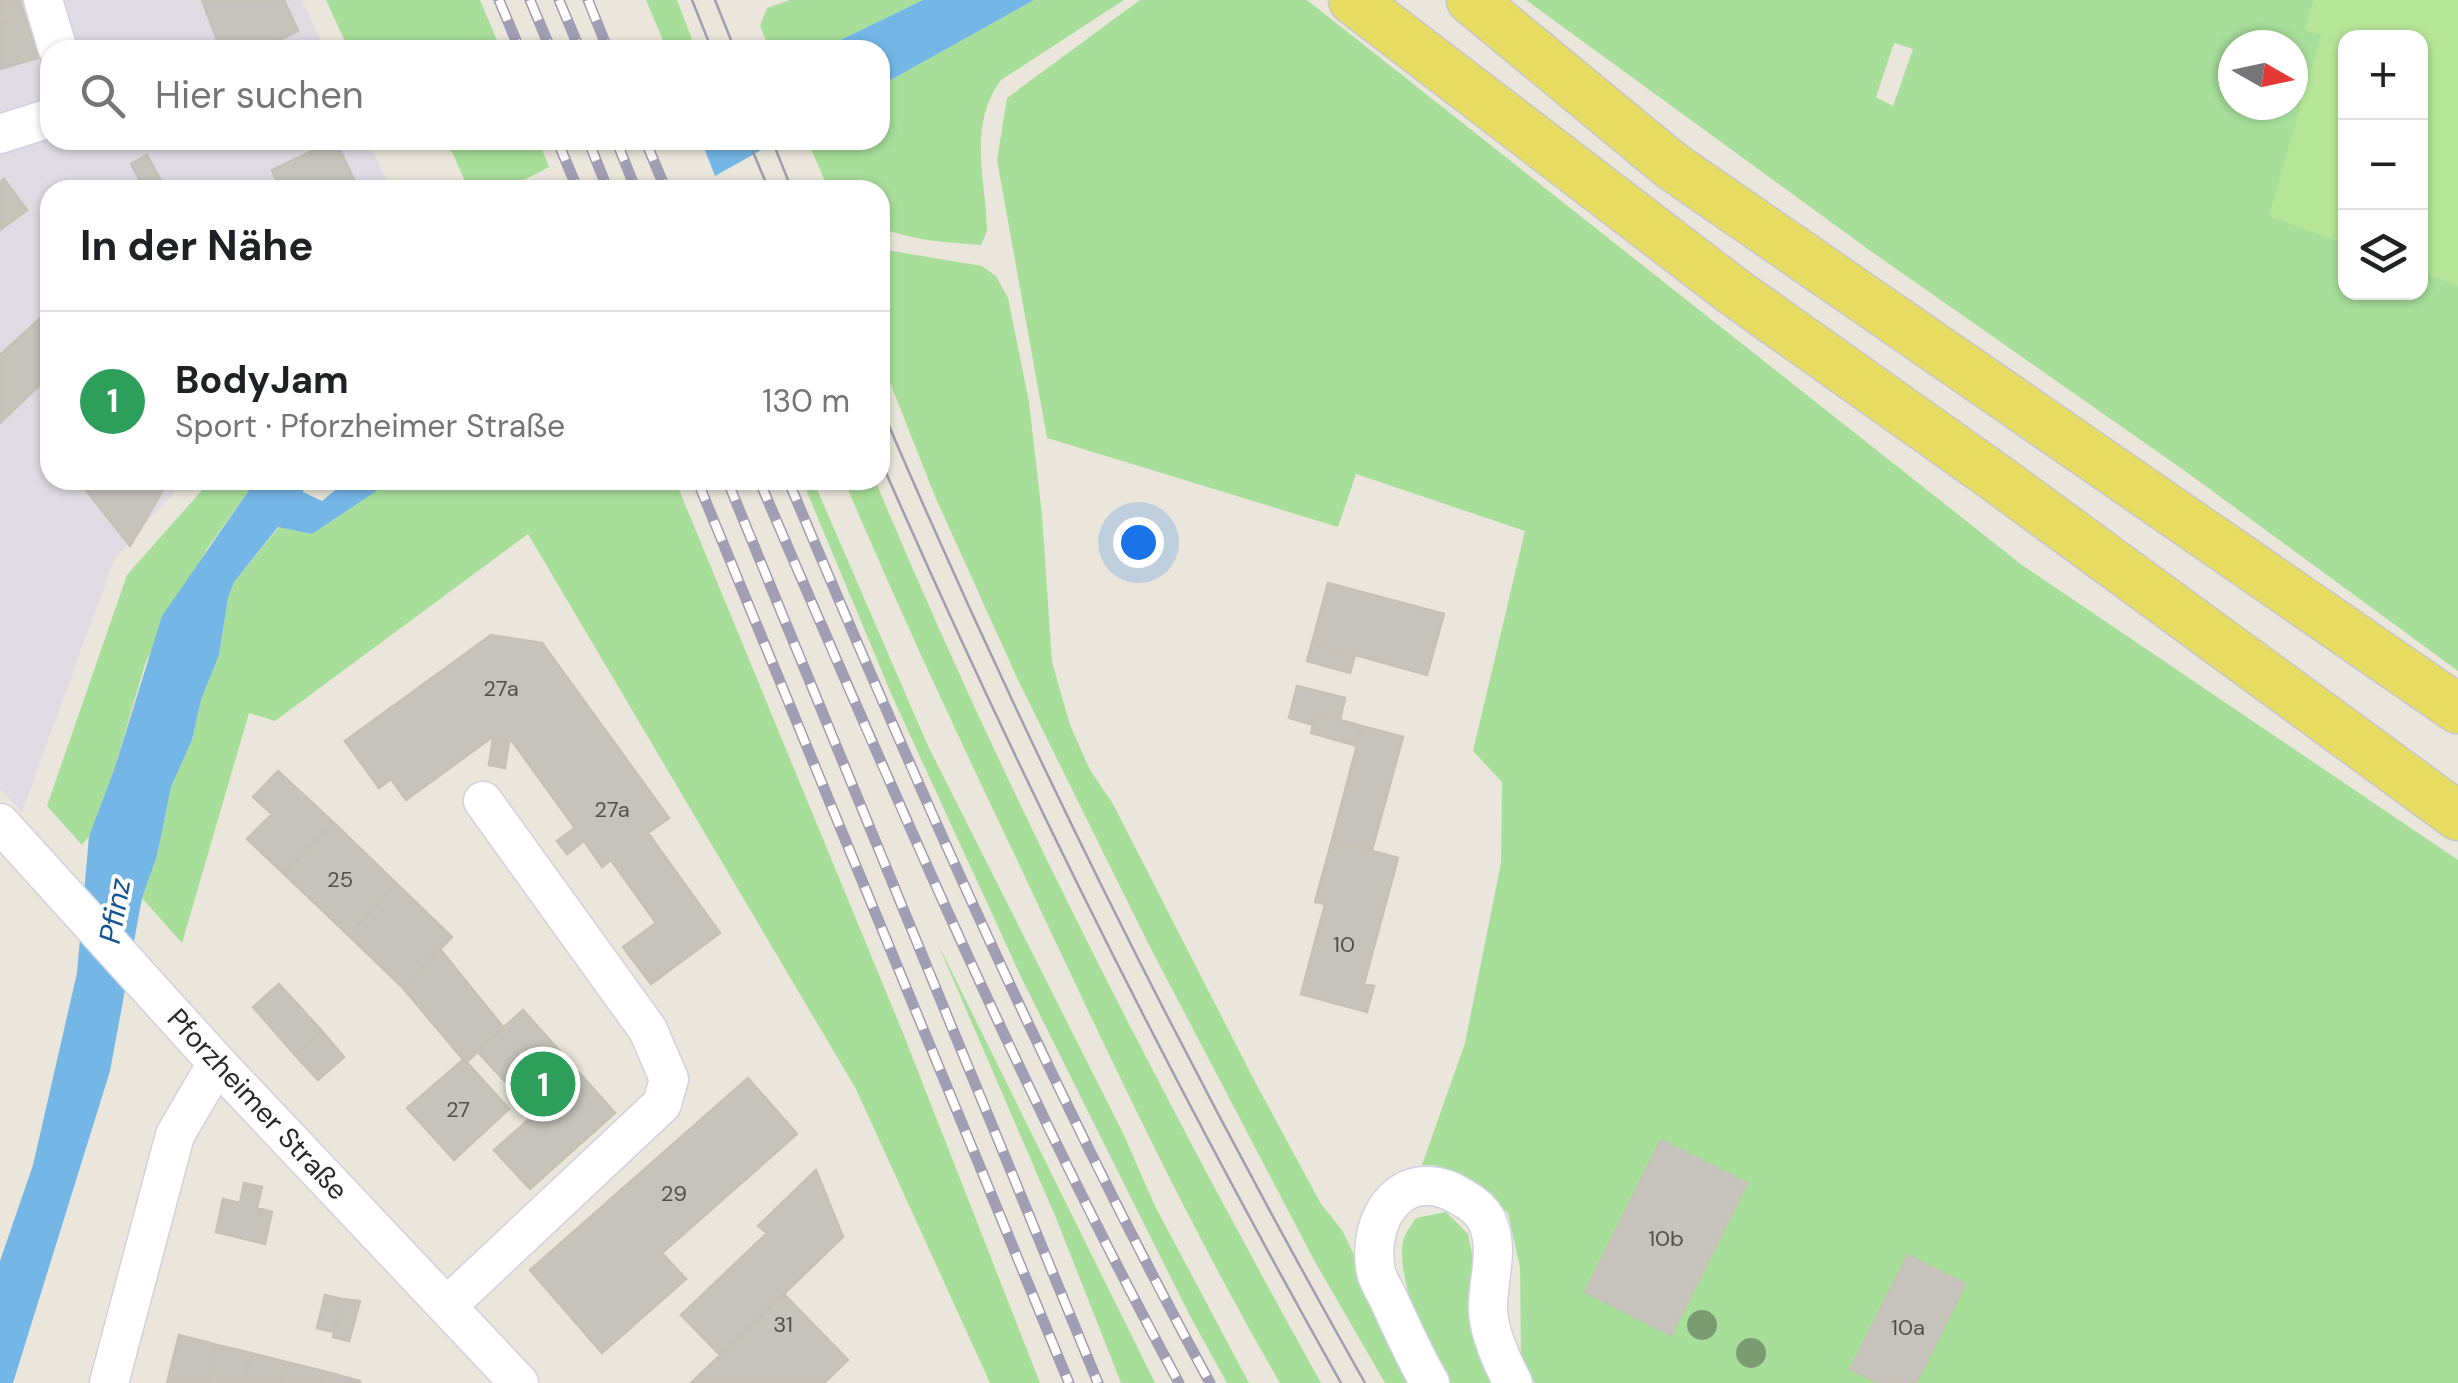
<!DOCTYPE html>
<html lang="de">
<head>
<meta charset="utf-8">
<style>
  :root { --surface:#fff; --page:#f6f6f6; --text:#202124; --muted:#757577; --line:#e0e0e0; --accent:#4449ee }
  body { margin:0; font-family:"DM Sans",sans-serif; background:var(--page); color:var(--text) }
  .controls { position:absolute; right:30px; top:30px; display:grid; overflow:hidden; border-radius:20px; box-shadow:0 2px 8px #0004 }
  .controls button { width:90px; height:90px; display:grid; place-items:center; padding:0; border:0; border-bottom:2px solid var(--line); background:var(--surface); color:var(--text); font:50px sans-serif }
  .compass { position:absolute; left:2218px; top:30px; width:90px; height:90px; border-radius:50%; background:var(--surface); box-shadow:0 2px 8px #0004; rotate:99deg }
  .you { position:absolute; left:1138px; top:542px; width:35px; height:35px; margin:-25px; border:8px solid #fff; border-radius:50%; background:#1a73e8; box-shadow:0 0 0 15px #1a73e833 }
  .badge { display:grid; place-items:center; width:65px; height:65px; border-radius:50%; background:var(--accent); color:#fff; font-size:32px; font-weight:700 }
  .pin { position:absolute; translate:-50% -50%; border:5px solid #fff; box-shadow:0 2px 10px #0006 }
  .list { margin:0; padding:0; list-style:none }
  h2 { display:flex; justify-content:space-between; align-items:center; height:130px; margin:0; padding:0 40px; font-size:42px }
  h2 small { font-size:32px; font-weight:400; color:var(--muted) }
  .list li { display:grid; grid-template-columns:65px 1fr auto; gap:30px; align-items:center; box-sizing:border-box; height:180px; padding:0 40px; border-top:2px solid var(--line) }
  .list b { display:block; font-size:38px; white-space:nowrap }
  .list p { margin:0; font-size:32px; white-space:nowrap; color:var(--muted) }
  .list em { font-size:32px; font-style:normal; color:var(--muted) }
  .icon { flex:none; width:55px; height:55px; fill:none; stroke:currentColor; stroke-width:2; stroke-linecap:round; stroke-linejoin:round }
  .map { position:relative; flex:none; width:2458px; height:1383px; overflow:hidden }
  .search { position:absolute; background:var(--surface); box-shadow:0 2px 8px #0004; left:40px; top:40px; width:850px; height:110px; display:flex; align-items:center; gap:25px; box-sizing:border-box; padding:0 35px; border-radius:30px; color:var(--muted); font-size:38px }
  .panel { position:absolute; background:var(--surface); box-shadow:0 2px 8px #0004; left:40px; top:180px; width:850px; height:310px; border-radius:30px }
  .map>svg:first-child { display:block }
  .industrial { fill:#dfdbe3 }
  .green { fill:#a7de9a; fill-rule:evenodd }
  .pitch { fill:#b7e597 }
  .water { fill:#74b6e6 }
  .pier { fill:#eae6db }
  .building { fill:#c5c3bb; stroke:#c5c2b5; stroke-width:2.5 }
  .lines { fill:none; stroke-linecap:round; stroke-linejoin:round }
  .minor-casing { stroke:#d0d1e1; stroke-width:41 }
  .major-casing { stroke:#c7c7c7; stroke-width:51 }
  .minor { stroke:#fff; stroke-width:38 }
  .major { stroke:#e7dd63; stroke-width:48 }
  .tram { stroke:#9f9eb2; stroke-width:2.5 }
  .rail-casing { stroke:#9f9eb2; stroke-width:11 }
  .rail { stroke:#fff; stroke-width:8; stroke-dasharray:22; stroke-linecap:butt }
  .tree { fill:#7b9c73 }
  .labels { text-anchor:middle; stroke-width:8; stroke-linejoin:round; paint-order:stroke }
  .number-label { font-size:22px; fill:#50504e }
  .street-label { font-size:28px; fill:#292929; stroke:#fff }
  .water-label { font-size:30px; font-style:italic; fill:#155290; stroke:#fff }
</style>
</head>
<body>
<div class="map">
<svg width="2458" height="1383" viewBox="0 0 2458 1383">
  <rect width="100%" height="100%" fill="#eae6db"/>
  <path class="industrial" d="M0 0H302L325 50H50V140H368L391 190H50V480H185L114 560 22 812 0 789Z"/>
  <path class="green" d="M326 0H480L501 50H349Z
    M646 0H677L696 50H667Z
    M790 0H923L820 50H770L760 26 767 8Z
    M1034 0H1124L1001 80C967 126 986 178 987 231L981 245C946 242 912 241 880 227V190H829L807 140H880V86Z
    M1140 0H1307L2022 565 2458 860V1383H1535L1521 1362 1520 1267 1508 1213 1475 1182 1434 1165H1422L1465 1043 1501 863 1502 782 1473 751 1525 531 1356 474 1338 527 1047 438 997 160 1007 98Z
    M1526 0H2314L2305 30 2458 0V671L2185 471 1872 252ZM2346 38H2420V292H2346ZM1894 43 1913 49 1893 106 1876 97ZM2233 45H2293V105H2233Z
    M433 140H538L549 167 522 181 526 190H469L452 152Z
    M880 249 982 266 996 276 1008 298 1029 402 1042 515 1052 662 1070 725 1090 770 1113 804 1253 1078 1321 1204 1342 1230 1416 1383H1385L1314 1260 1149 945 1018 680 934 494 880 357Z
    M211 480H256L207 549 146 661 114 770 89 836 82 845 47 806 127 575Z
    M393 480H675L903 1033 1040 1383H990L856 1089 528 534 275 721 249 713 182 943 142 898 157 856 171 787 192 740 201 700 219 655 228 598 234 582 279 527 312 534Z
    M802 480H813L928 746 1123 1133 1155 1206 1249 1383H1227L1189 1314 1022 979 893 698Z
    M844 480H875C1004 790 1158 1089 1321 1383H1280C1182 1214 1100 1036 1017 860 957 734 898 608 844 480Z
    M937 942 1155 1383H1121L1056 1218Z
    M1446 1212 1468 1234 1499 1383H1443C1428 1355 1393 1268 1404 1238 1406 1232 1412 1224 1416 1218Z"/>
  <path class="pitch" d="M2314 0H2458V286L2421 272 2420 38H2346L2345 244 2269 216 2321 35 2305 30Z"/>
  <path class="water" d="M923 0H1034L880 86V50H820Z
    M684 140H779L690 190H604Z
    M256 480H305L303 492 322 501 347 480H393L312 534 278 527 234 582 228 598 219 655 201 700 192 740 171 787 157 856 142 898 110 1071 13 1383H0V1261L33 1165 77 973 89 836 114 770 162 616Z"/>
  <path class="pier" d="M675 140H701L717 181 700 190H599Z"/>
  <path class="building" d="M0 0H20L25 17 0 25Z
    M202 0H284L298 31 260 50H221Z
    M25 17 38 58 0 69V25Z
    M335 140 359 190H281L272 170Z
    M147 155 166 190H145L131 164Z
    M4 179 27 210 0 230V182Z
    M47 312 50 317V375L0 423V355Z
    M78 480H169L130 546Z
    M1328 583 1444 614 1427 675 1312 643Z
    M491 635 542 643 669 818 648 833 720 933 651 984 623 947 656 923 611 860 602 867 584 841 567 854 557 841 575 828 512 741 491 738 406 800 391 779 379 788 345 741Z
    M1312 643 1355 655 1350 673 1307 661Z
    M1297 686 1345 698 1340 720 1316 713 1313 725 1289 718Z
    M1316 713 1362 726 1357 746 1311 733Z
    M1362 726 1403 737 1372 850 1332 840Z
    M493 738 509 741 505 768 489 765Z
    M278 771 333 822 284 874 247 839 272 814 253 797Z
    M333 822 397 884 348 935 284 874Z
    M1332 840 1398 858 1364 984 1374 986 1367 1012 1301 994 1325 904 1315 902Z
    M397 884 452 937 403 988 348 935Z
    M440 949 503 1027 466 1063 403 988Z
    M279 984 322 1031 295 1055 253 1007Z
    M523 1010 615 1113 530 1189 494 1150 535 1114 477 1051Z
    M322 1031 344 1057 318 1080 295 1055Z
    M464 1059 509 1109 454 1160 407 1108Z
    M748 1078 797 1134 662 1253 686 1279 602 1353 530 1270Z
    M1661 1140 1747 1183 1671 1335 1585 1292Z
    M816 1170 843 1237 720 1355 681 1315 767 1233 758 1226Z
    M244 1183 262 1187 257 1208 272 1212 265 1244 216 1232 223 1199 240 1203Z
    M1908 1255 1965 1284 1916 1383H1879L1850 1369Z
    M784 1294 848 1360 824 1383H691Z
    M325 1295 342 1299 334 1332 317 1328Z
    M342 1299 360 1301 349 1341 333 1337Z
    M179 1335 217 1345 207 1383H167Z
    M217 1345 251 1353 244 1383H207Z
    M251 1353 286 1362 281 1383H244Z
    M286 1362 323 1371 320 1383H281Z
    M323 1371 360 1381V1383H320Z"/>
  <g class="lines">
    <defs>
      <path id="minor" d="M43 0 58 50
        M0 134 50 118
        M0 823 217 1063 519 1383
        M447 1306 662 1104 669 1079 648 1030 483 801
        M109 1383 175 1135 217 1063
        M1430 1383C1414 1356 1402 1328 1389 1300 1385 1291 1378 1281 1376 1272 1365 1215 1406 1161 1463 1198 1472 1203 1481 1210 1486 1219 1501 1248 1487 1280 1488 1310 1489 1334 1502 1362 1513 1383"/>
      <path id="major" d="M1353 0 1733 291 1995 477 2458 816
        M1471 0 1672 166 2458 709"/>
    </defs>
    <use href="#minor" class="minor-casing"/>
    <use href="#major" class="major-casing"/>
    <use href="#minor" class="minor"/>
    <use href="#major" class="major"/>
    <path class="tram" d="M692 0 712 50
      M715 0 735 50
      M748 140 769 190
      M772 140 792 190
      M880 405C1023 740 1186 1066 1365 1383
      M880 459C1018 775 1172 1083 1341 1383"/>
    <defs>
      <path id="rail" d="M499 0 520 50
        M530 0 551 50
        M559 0 580 50
        M588 0 608 50
        M557 140 578 190
        M588 140 608 190
        M616 140 636 190
        M645 140 666 190
        M697 480 1069 1383
        M727 480 1098 1383
        M759 480C890 785 1021 1091 1179 1383
        M788 480C917 786 1051 1091 1210 1383"/>
    </defs>
    <use href="#rail" class="rail-casing"/>
    <use href="#rail" class="rail"/>
  </g>
  <g class="tree">
    <circle cx="1702" cy="1325" r="15"/>
    <circle cx="1751" cy="1353" r="15"/>
  </g>
  <g class="labels">
    <g class="number-label">
      <text x="501" y="696">27a</text>
      <text x="612" y="817">27a</text>
      <text x="340" y="887">25</text>
      <text x="1344" y="952">10</text>
      <text x="458" y="1117">27</text>
      <text x="674" y="1201">29</text>
      <text x="1666" y="1246">10b</text>
      <text x="783" y="1332">31</text>
      <text x="1908" y="1335">10a</text>
    </g>
    <g class="street-label">
      <text transform="translate(258 1104) rotate(47)" y="10">Pforzheimer Straße</text>
    </g>
    <g class="water-label">
      <text transform="translate(115 911) rotate(-80)" y="10">Pfinz</text>
    </g>
  </g>
</svg>
<div class="controls">
<button>+</button>
<button>−</button>
<button><svg class="icon" aria-label="layers" viewBox="0 0 24 24"><path d="M12 4l9 5-9 5-9-5zM3 14l9 5 9-5"/></svg></button>
</div>
<svg class="compass" viewBox="-18 -18 36 36"><path d="M0-13l5 13h-10z" fill="#e53935"/><path d="M0 13l5-13h-10z" fill="#757577"/></svg>
<div class="you"></div>
<div class="pin badge" style="left:543px;top:1084px;background:#2e9e5b">1</div>
<div class="search"><svg class="icon" aria-label="search" viewBox="0 0 24 24"><circle cx="10" cy="10" r="6"/><path d="M15 15l6 6"/></svg>Hier suchen</div>
<section class="panel">
<h2>In der Nähe<small></small></h2>
<ul class="list">
<li><span class="badge" style="background:#2e9e5b">1</span><div><b>BodyJam</b><p>Sport · Pforzheimer Straße</p></div><em>130 m</em></li>
</ul>
</section>
</div>
</body>
</html>
